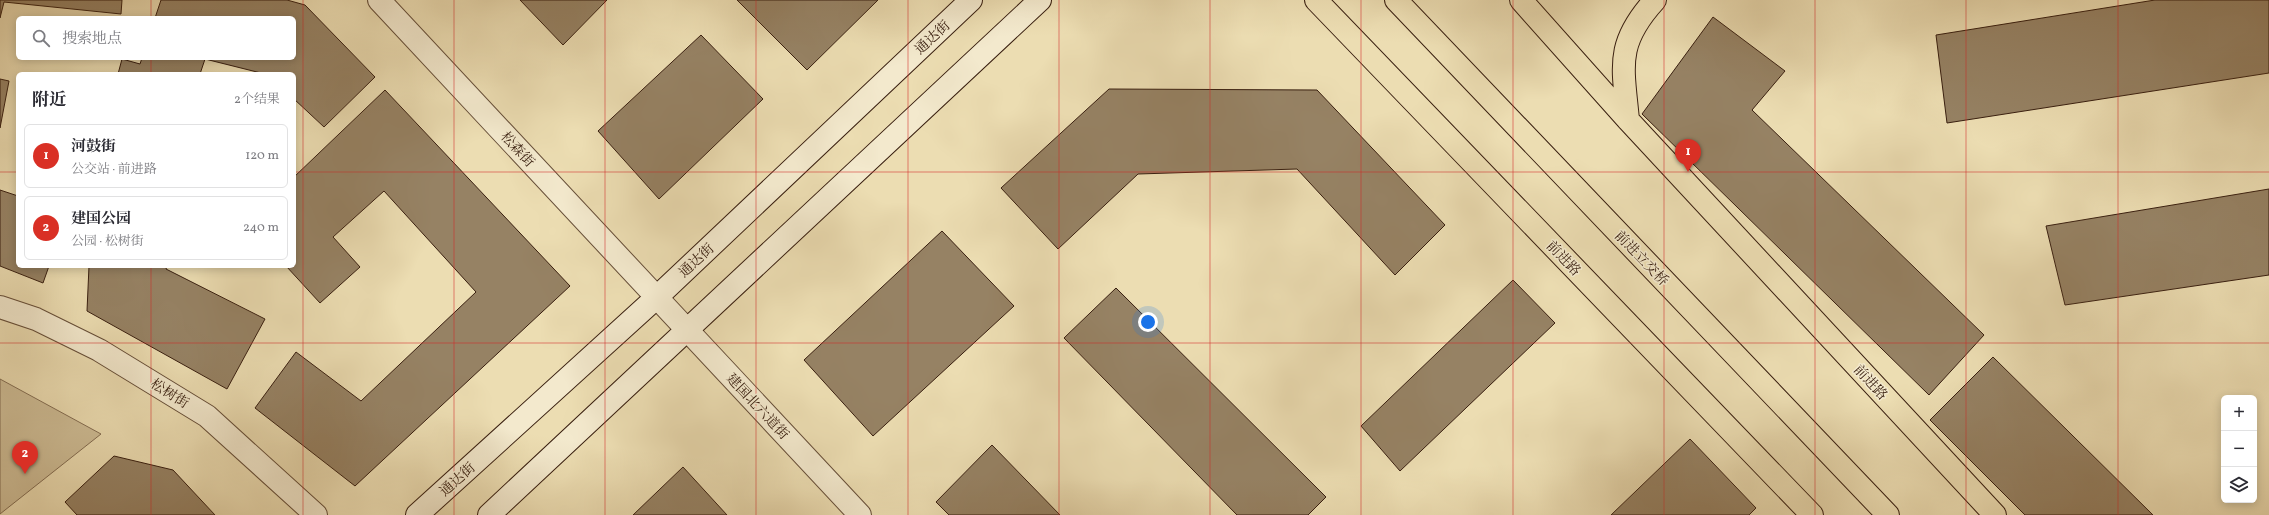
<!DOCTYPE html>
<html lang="zh">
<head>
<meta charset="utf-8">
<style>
  :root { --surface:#fff; --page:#f2f2f3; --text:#2b2b33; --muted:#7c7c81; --line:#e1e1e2; --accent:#d93025 }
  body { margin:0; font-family:Vollkorn,"Noto Serif SC",serif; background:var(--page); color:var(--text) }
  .controls { position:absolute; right:12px; bottom:12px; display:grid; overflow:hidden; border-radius:6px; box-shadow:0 2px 10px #0003 }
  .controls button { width:36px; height:36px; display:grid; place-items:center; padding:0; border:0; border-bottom:1px solid var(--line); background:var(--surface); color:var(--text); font:20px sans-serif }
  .you { position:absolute; left:1148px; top:322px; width:14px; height:14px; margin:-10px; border:3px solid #fff; border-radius:50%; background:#1a73e8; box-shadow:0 0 0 6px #1a73e833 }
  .badge { display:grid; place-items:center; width:26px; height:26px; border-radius:50%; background:var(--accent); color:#fff; font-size:13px; font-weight:700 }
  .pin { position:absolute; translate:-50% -33px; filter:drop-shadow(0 1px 2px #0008) }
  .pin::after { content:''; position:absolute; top:21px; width:14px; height:12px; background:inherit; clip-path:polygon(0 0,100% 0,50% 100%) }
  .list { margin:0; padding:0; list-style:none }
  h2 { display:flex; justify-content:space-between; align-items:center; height:52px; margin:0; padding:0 16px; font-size:17px }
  h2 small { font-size:13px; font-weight:400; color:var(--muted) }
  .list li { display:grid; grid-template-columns:26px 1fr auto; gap:12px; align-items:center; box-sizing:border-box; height:64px; margin:0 8px 8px; padding:0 8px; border:1px solid var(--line); border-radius:6px }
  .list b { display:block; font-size:15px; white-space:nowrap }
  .list p { margin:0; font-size:13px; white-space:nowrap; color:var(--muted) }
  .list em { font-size:13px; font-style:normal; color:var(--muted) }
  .icon { flex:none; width:22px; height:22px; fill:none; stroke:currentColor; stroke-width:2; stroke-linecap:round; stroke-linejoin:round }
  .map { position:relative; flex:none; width:2269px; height:515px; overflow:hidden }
  .search { position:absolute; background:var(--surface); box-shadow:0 2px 10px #0003; left:16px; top:16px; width:280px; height:44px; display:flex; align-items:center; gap:10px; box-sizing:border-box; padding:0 14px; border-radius:6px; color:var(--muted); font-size:15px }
  .panel { position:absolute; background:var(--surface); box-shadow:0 2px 10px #0003; left:16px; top:72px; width:280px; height:196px; border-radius:6px }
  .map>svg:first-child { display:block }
  .green { fill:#cebd96; stroke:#846e53 }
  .building { fill:#968264; stroke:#391f10 }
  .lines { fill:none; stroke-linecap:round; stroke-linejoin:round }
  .tertiary-casing { stroke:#664e38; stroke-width:24 }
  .secondary-casing { stroke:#391f10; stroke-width:24 }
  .trunk-casing { stroke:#391f10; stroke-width:24 }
  .tertiary { stroke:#f3e9cd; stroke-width:22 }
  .secondary { stroke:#f3e9cd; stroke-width:22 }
  .trunk { stroke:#ecddb2; stroke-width:22 }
  .grid { fill:none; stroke:#d62828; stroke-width:1; stroke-opacity:0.55 }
  .labels { text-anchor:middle; stroke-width:3; stroke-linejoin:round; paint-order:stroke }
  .street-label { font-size:14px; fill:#391f10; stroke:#f3e9cd }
</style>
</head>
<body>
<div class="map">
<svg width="2269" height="515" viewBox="0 0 2269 515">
  <rect width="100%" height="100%" fill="#ecddb2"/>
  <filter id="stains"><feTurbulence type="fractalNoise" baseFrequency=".005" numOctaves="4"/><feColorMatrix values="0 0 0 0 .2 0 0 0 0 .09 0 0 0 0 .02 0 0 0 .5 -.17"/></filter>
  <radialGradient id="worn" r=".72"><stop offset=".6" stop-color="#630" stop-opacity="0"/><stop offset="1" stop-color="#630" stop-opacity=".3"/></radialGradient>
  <path class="green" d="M0 379 101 434 0 514Z"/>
  <path class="building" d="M0 0H122L121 14 4 2 0 18Z
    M161 0H287L305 5 375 77 324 127 294 99V74H265L205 59 200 74H118L122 59 140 64 142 58H294V18H155Z
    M520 0H607L563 45Z
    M737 0H878L807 70Z
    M2155 0H2269V73L1947 123 1936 35Z
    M1713 17 1785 71 1752 110 1984 335 1929 395 1642 114Z
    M701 35 763 99 659 199 598 131Z
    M0 79 9 81 0 128Z
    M1109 89 1317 90 1445 225 1395 275 1297 169 1138 174 1058 249 1001 188Z
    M385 90 570 286 355 486 255 408 296 352 361 401 476 292 384 191 333 237 360 267 320 303 286 266H294V177Z
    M2269 189V275L2065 305 2046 226Z
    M0 190 18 196V266H49L43 283 0 266Z
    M942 231 1014 306 873 436 804 360Z
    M89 266H167L166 269 265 319 227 389 87 311Z
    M1513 280 1555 323 1400 471 1361 426Z
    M1116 288 1326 497 1308 515H1237L1064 338Z
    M1993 357 2153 515H2025L1930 420Z
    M1690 439 1756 508 1749 515H1611Z
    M992 445 1060 515H949L936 502Z
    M114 456 173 470 215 515H77L65 502Z
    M683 467 727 515H633Z"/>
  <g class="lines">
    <defs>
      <path id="tertiary" d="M379 0 860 515
        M0 307 36 319 99 350 207 416 316 515"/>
      <path id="secondary" d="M417 515 657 297 971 0
        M489 515 1040 0"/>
      <path id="trunk" d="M1316 0 1812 515
        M1396 0 1888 515
        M1521 0 1628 120 1995 515
        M1628 120C1623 66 1615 44 1655 0"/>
    </defs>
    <use href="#tertiary" class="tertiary-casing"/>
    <use href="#secondary" class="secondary-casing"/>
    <use href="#trunk" class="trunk-casing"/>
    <use href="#tertiary" class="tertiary"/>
    <use href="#secondary" class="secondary"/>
    <use href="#trunk" class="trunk"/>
  </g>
  <path class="grid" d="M151 0V18M303 0V515M454 0V515M605 0V515M756 0V515M908 0V515M1059 0V515M1210 0V515M1361 0V515M1513 0V515M1664 0V515M1815 0V515M1966 0V515M2118 0V515M151 58V74M0 172H18M294 172H2269M151 266V515M0 343H2269"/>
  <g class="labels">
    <g class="street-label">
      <text transform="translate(932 37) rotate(-43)" y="5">通达街</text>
      <text transform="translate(518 149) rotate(47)" y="5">松森街</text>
      <text transform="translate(1564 258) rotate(46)" y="5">前进路</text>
      <text transform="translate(1642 258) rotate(46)" y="5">前进立交桥</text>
      <text transform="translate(696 260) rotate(-43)" y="5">通达街</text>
      <text transform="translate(1871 382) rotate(47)" y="5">前进路</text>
      <text transform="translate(170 393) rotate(32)" y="5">松树街</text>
      <text transform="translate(758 406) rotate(47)" y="5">建国北六道街</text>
      <text transform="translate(457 479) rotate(-42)" y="5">通达街</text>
    </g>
  </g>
  <rect width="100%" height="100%" filter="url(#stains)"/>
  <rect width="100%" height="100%" fill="url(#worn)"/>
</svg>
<div class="controls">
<button>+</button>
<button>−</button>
<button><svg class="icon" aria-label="layers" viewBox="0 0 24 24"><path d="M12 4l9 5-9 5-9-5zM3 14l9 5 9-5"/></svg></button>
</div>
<div class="you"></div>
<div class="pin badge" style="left:1688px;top:172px">1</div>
<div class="pin badge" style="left:25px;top:474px">2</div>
<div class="search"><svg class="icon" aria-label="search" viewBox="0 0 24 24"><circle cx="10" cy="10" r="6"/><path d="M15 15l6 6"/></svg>搜索地点</div>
<section class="panel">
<h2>附近<small>2个结果</small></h2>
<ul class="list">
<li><span class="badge">1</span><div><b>河鼓街</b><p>公交站 · 前进路</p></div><em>120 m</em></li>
<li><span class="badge">2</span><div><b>建国公园</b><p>公园 · 松树街</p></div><em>240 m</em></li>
</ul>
</section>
</div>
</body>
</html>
